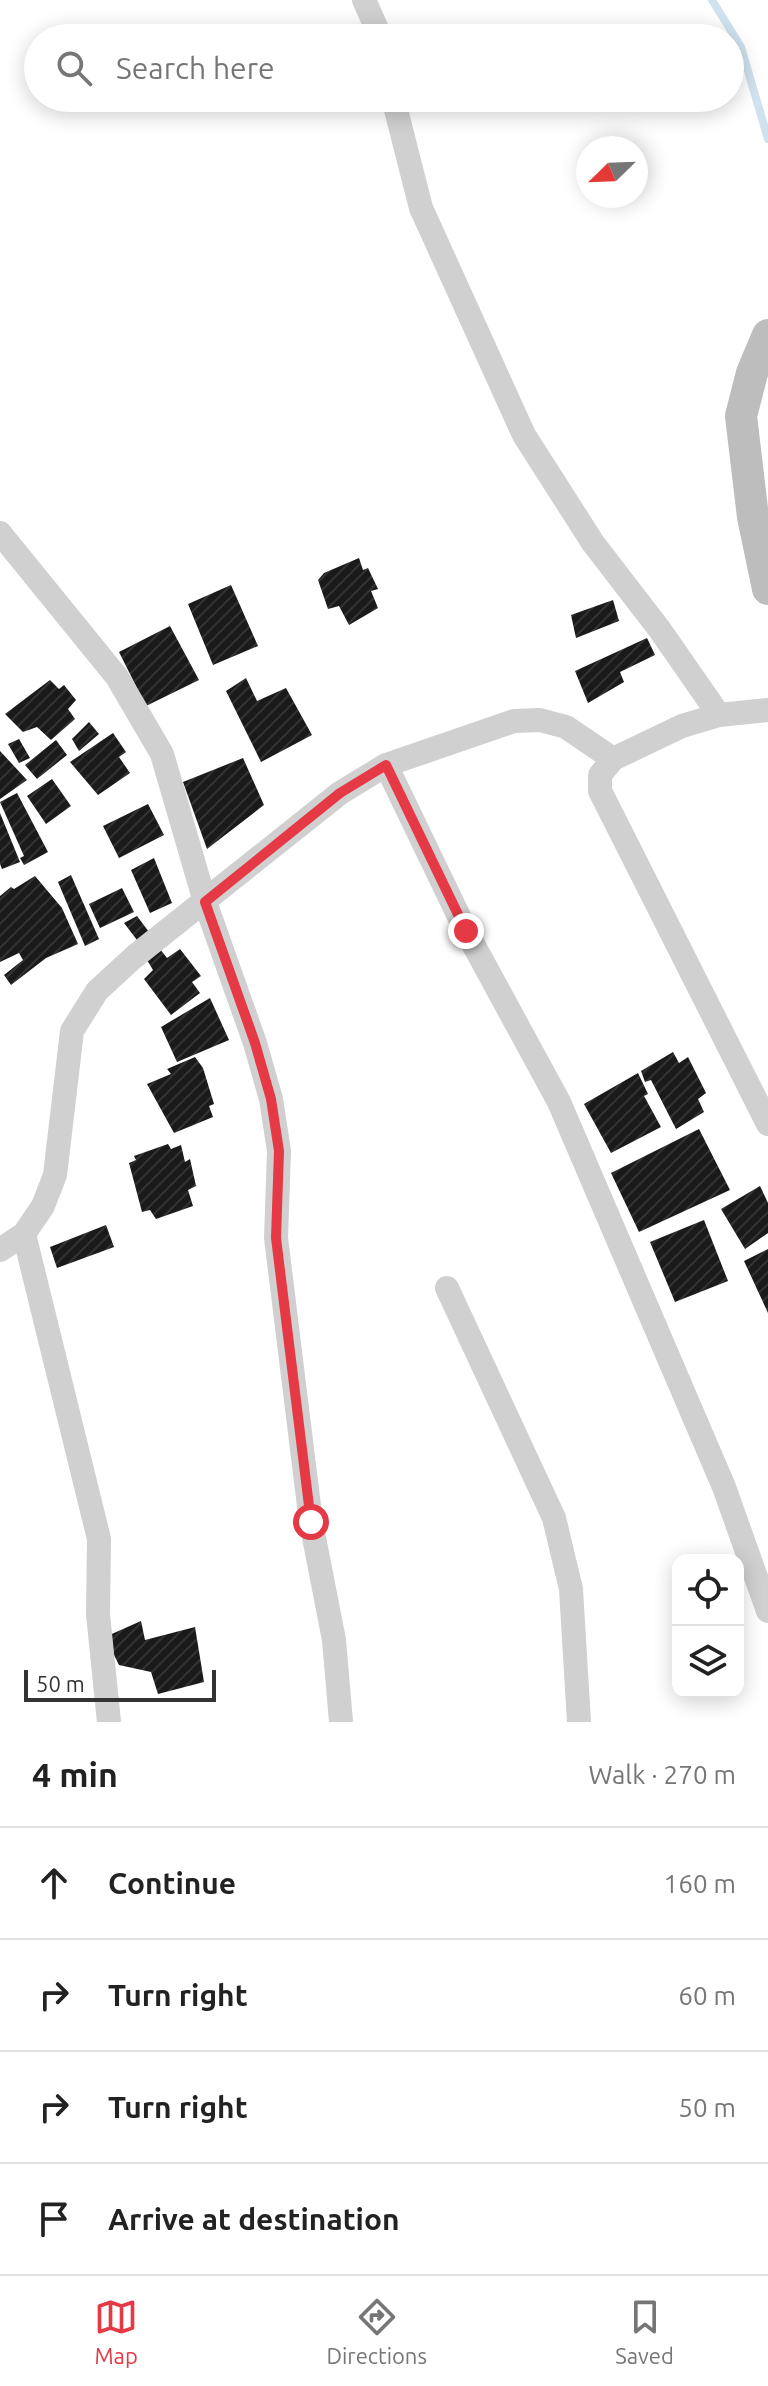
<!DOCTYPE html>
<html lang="en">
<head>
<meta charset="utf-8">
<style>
  :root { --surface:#fff; --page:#f6f6f6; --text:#222; --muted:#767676; --line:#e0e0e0; --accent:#e63946 }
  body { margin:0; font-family:Ubuntu,sans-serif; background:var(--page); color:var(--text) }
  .controls { position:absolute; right:24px; bottom:24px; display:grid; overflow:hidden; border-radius:16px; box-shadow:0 4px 20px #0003 }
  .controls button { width:72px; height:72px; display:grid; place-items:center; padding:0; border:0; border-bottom:2px solid var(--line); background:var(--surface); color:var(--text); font:40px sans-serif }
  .compass { position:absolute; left:576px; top:136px; width:72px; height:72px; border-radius:50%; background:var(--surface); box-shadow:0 4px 20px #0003; rotate:247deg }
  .scale { position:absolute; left:24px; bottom:20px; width:192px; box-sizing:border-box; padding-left:8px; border:4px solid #333; border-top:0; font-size:22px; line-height:28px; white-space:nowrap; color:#333; -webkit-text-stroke:6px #fff; paint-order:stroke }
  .stop { position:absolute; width:24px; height:24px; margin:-18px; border:6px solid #e63946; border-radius:50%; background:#fff }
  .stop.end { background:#e63946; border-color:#fff; box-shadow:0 2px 8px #0008 }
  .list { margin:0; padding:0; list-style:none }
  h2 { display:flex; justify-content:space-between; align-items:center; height:104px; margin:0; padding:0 32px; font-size:34px }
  h2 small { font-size:26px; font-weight:400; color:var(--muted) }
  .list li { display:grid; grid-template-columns:52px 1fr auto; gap:24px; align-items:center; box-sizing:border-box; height:112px; padding:0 32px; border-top:2px solid var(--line) }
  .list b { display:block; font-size:30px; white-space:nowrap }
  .list em { font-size:26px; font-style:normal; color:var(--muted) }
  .icon { flex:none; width:44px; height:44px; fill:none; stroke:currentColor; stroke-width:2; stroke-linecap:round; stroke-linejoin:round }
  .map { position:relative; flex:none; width:768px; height:1722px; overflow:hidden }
  .search { position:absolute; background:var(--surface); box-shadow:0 4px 20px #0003; left:24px; right:24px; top:24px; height:88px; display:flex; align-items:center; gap:20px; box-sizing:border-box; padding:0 28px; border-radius:44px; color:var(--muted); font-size:30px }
  .sheet { height:552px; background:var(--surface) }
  nav { display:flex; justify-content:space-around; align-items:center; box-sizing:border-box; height:112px; border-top:2px solid var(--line); background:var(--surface); font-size:22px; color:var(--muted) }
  nav a { display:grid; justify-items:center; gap:4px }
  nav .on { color:var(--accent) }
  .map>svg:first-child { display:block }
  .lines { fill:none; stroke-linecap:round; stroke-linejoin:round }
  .stream { stroke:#cfe2ee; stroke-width:8 }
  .building { fill:url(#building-hatch) }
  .minor { stroke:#d0d0d0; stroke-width:24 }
  .secondary { stroke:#bdbdbd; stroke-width:32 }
  .route { stroke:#e63946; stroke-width:10 }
</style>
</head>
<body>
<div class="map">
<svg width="768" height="1722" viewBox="0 0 768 1722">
  <defs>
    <pattern id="building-hatch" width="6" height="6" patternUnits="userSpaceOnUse" patternTransform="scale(2)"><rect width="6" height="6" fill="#1a1a1a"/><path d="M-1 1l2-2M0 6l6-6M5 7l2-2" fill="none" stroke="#333"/></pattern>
  </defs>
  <rect width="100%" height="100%" fill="#fff"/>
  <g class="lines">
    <path class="stream" d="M712 0 741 47 768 139"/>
  </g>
  <path class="building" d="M359 558 363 570 368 568 378 589 371 591 378 608 349 625 339 606 328 609 318 580 324 573Z
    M231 585 258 646 213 665 188 604Z
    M613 600 619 621 576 638 571 615Z
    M170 626 199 680 146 706 119 652Z
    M647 638 655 655 620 672 624 682 588 703 575 671Z
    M246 678 257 701 286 688 312 735 261 762 226 691Z
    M50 680 59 689 64 685 76 700 68 709 75 719 51 740 37 727 23 732 5 714Z
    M89 722 99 734 79 751 72 739Z
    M113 733 126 752 119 757 130 773 98 795 70 762Z
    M19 739 30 758 19 763 8 744Z
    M56 740 67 755 37 779 25 765Z
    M0 751 27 780 0 799Z
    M243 758 264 805 207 849 183 782Z
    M52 779 71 806 46 824 27 796Z
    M17 793 48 852 24 865 20 858 24 856 0 802Z
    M148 804 164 835 119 858 103 826Z
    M0 813 20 862 2 869 0 864Z
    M154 858 172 903 150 913 131 870Z
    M71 875 99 939 85 946 58 882Z
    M35 876 62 908 78 944 46 958 11 985 4 975 23 960 19 953 0 962V896L11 887 14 889Z
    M122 888 134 912 100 928 89 904Z
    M137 916 149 932 137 940 124 923Z
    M160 949 167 958 180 949 201 976 192 982 200 993 171 1015 144 979 153 970 147 960Z
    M210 998 229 1040 177 1062 161 1027Z
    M673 1052 679 1063 688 1057 706 1093 698 1099 704 1112 676 1129 651 1080 645 1082 641 1071Z
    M195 1057 203 1068 214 1104 209 1106 213 1117 174 1133 147 1084 171 1074 167 1069Z
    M638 1073 648 1094 644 1096 661 1127 611 1153 584 1104Z
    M699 1129 730 1190 639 1232 611 1173Z
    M168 1144 171 1149 181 1145 185 1162 190 1159 196 1186 188 1190 193 1206 156 1219 150 1210 142 1212 129 1163 136 1160 134 1156Z
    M760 1186 768 1203V1233L745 1249 721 1209Z
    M704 1220 728 1281 675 1302 650 1242Z
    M106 1225 114 1247 57 1268 50 1247Z
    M768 1249V1313L744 1261Z
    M141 1621 145 1640 195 1627 204 1682 158 1694 151 1672 119 1665 105 1637Z"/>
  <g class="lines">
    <path class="minor" d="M364 0 381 38
      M393 98 421 208 524 435 593 543 660 630 719 715
      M0 533 117 677 162 754 205 902 255 1043 271 1099 279 1151 276 1238 311 1522 334 1640 341 1722
      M768 710 719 715 682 726 613 759 600 775V791L768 1124
      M386 765 466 931 559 1102 724 1487 768 1611
      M24 1234 99 1539 98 1614 109 1722
      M0 1250 24 1234 43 1206 55 1175 72 1031 97 991 134 957 340 793 386 765 514 721 540 720 566 727 613 759
      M447 1288 554 1518 571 1589 579 1722"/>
    <path class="secondary" d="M768 335 752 373 741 416 753 517 768 589"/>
  </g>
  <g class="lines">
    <path class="route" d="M311 1522 276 1238 279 1151 271 1099 255 1043 205 902 340 793 386 765 466 931"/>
  </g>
</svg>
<div class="controls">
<button><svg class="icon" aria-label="locate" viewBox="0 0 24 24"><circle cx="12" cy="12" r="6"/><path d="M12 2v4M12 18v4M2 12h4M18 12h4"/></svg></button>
<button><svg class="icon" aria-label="layers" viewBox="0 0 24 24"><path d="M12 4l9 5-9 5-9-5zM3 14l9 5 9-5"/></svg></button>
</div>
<svg class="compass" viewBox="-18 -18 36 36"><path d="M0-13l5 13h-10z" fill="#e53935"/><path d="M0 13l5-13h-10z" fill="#767676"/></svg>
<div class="scale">50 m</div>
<div class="stop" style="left:311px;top:1522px"></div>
<div class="stop end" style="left:466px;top:931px"></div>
<div class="search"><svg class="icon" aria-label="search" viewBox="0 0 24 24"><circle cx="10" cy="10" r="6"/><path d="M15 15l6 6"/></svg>Search here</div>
</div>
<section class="sheet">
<h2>4 min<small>Walk · 270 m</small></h2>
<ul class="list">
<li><svg class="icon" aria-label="ahead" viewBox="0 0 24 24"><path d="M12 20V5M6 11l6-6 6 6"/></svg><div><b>Continue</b></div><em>160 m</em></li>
<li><svg class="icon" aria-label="right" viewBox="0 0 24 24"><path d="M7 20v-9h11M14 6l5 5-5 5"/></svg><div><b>Turn right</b></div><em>60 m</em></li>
<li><svg class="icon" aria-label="right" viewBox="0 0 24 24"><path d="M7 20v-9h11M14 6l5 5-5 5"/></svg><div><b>Turn right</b></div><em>50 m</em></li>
<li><svg class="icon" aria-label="arrive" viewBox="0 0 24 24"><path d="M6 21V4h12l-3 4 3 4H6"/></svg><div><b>Arrive at destination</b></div></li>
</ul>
</section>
<nav>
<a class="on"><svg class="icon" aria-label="map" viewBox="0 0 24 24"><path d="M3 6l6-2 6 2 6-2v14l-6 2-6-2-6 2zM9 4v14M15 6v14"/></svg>Map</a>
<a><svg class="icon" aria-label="directions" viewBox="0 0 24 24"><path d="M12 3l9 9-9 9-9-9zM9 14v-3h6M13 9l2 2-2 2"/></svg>Directions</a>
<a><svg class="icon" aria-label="saved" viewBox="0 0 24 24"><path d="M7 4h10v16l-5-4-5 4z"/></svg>Saved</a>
</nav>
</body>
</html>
